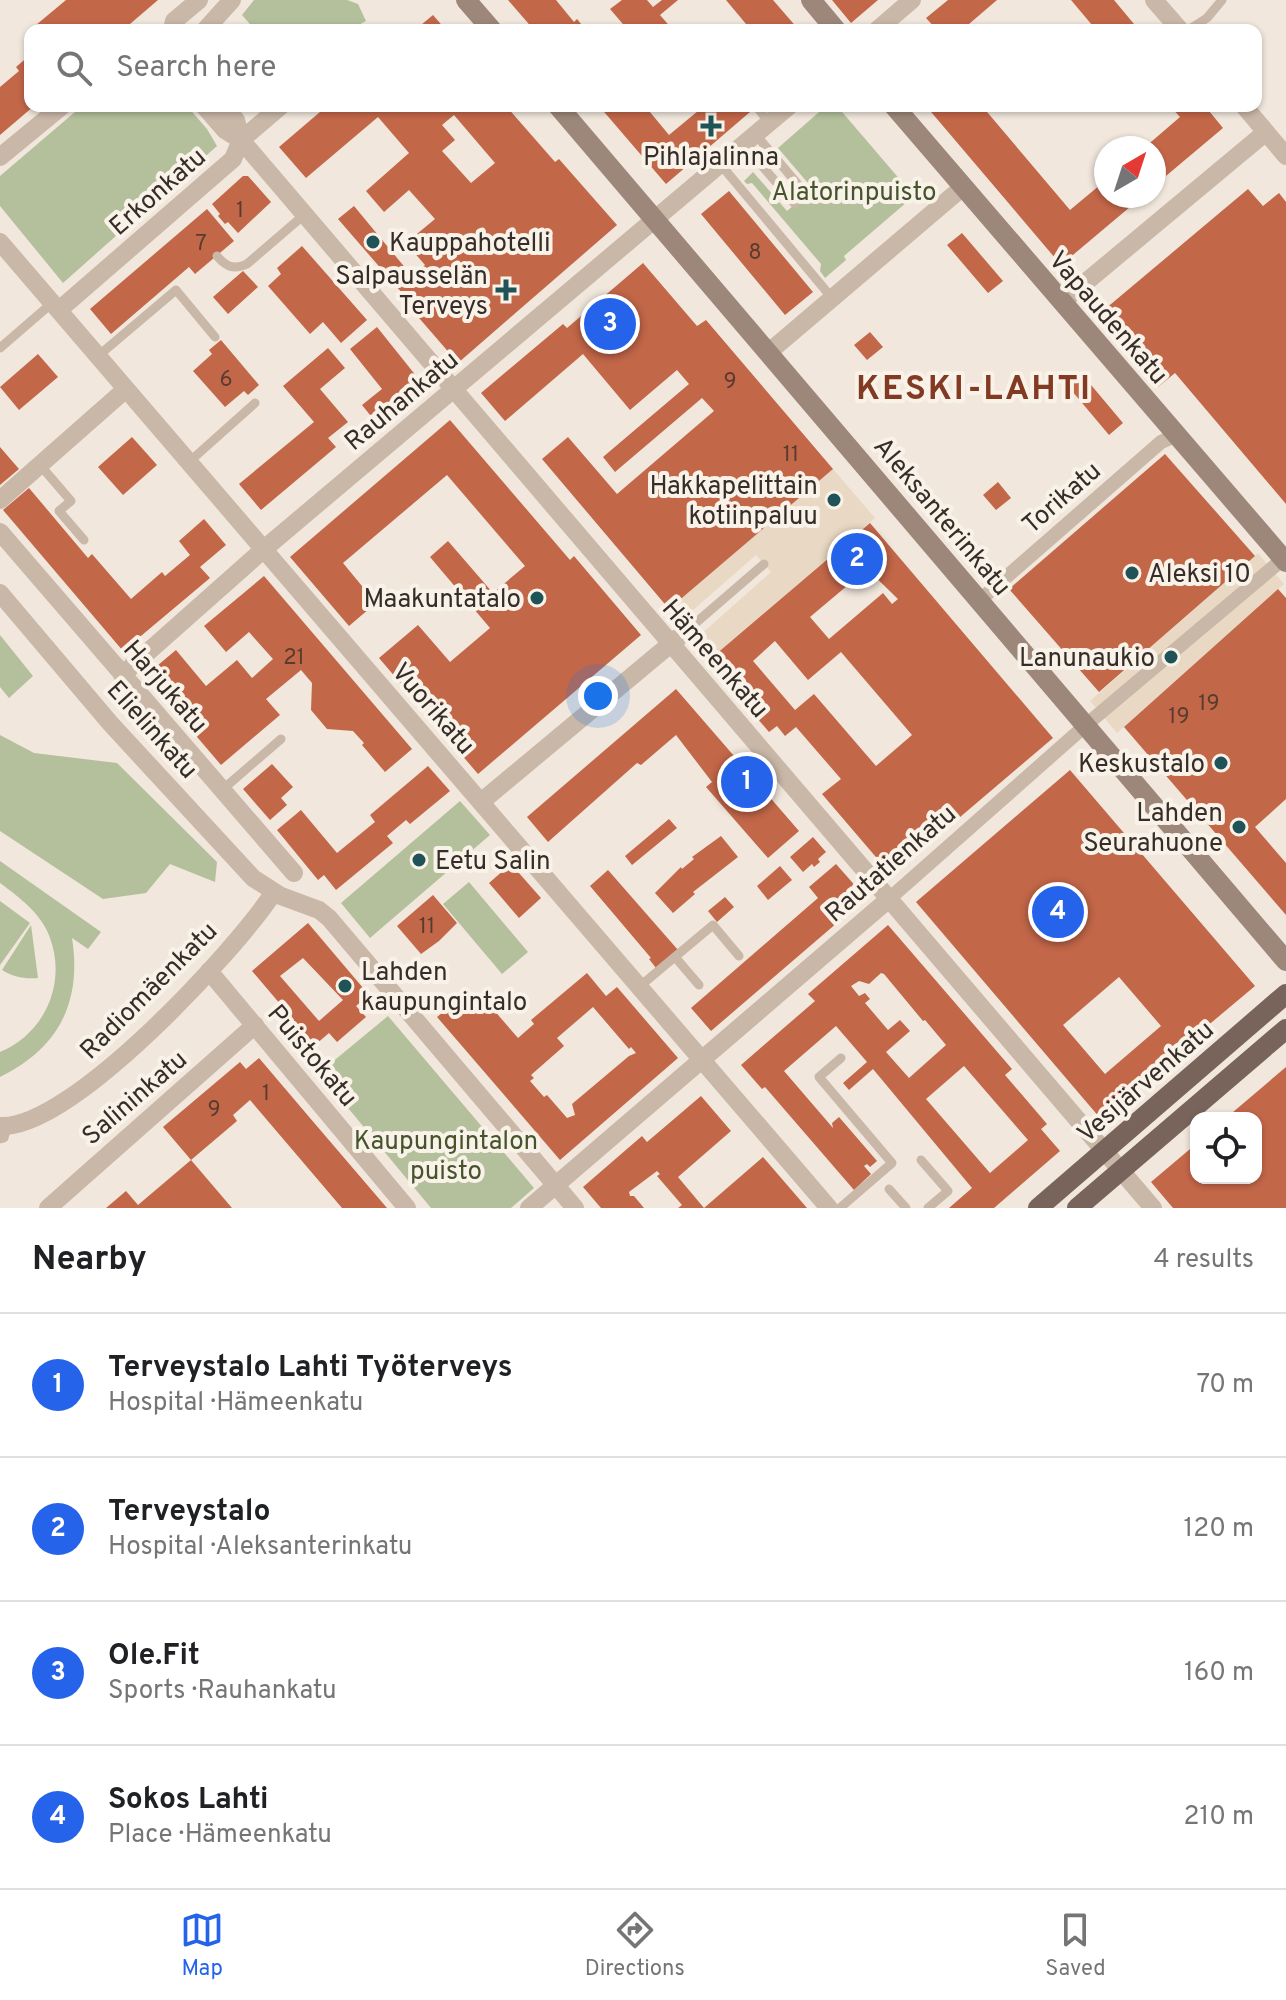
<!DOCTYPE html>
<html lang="en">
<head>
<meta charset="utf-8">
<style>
  :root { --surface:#fff; --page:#f6f6f6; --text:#202124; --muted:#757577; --line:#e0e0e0; --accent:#2563eb }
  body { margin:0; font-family:Overpass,sans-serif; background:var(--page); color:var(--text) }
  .controls { position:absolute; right:24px; bottom:24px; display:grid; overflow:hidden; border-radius:16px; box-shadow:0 2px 6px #0004 }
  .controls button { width:72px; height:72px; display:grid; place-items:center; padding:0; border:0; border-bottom:2px solid var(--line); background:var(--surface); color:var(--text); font:40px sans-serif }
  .compass { position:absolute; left:1094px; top:136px; width:72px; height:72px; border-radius:50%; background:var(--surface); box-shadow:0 2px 6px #0004; rotate:39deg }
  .you { position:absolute; left:598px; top:696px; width:28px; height:28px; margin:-20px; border:6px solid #fff; border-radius:50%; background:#1a73e8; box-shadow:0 0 0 12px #1a73e833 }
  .badge { display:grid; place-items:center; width:52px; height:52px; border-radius:50%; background:var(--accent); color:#fff; font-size:26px; font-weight:700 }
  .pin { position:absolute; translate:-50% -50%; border:4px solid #fff; box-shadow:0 2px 8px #0006 }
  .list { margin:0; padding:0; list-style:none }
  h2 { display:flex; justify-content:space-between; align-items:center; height:104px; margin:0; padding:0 32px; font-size:34px }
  h2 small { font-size:26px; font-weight:400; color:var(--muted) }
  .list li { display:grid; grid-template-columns:52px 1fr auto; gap:24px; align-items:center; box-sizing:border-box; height:144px; padding:0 32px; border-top:2px solid var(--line) }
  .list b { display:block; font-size:30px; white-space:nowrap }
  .list p { margin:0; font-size:26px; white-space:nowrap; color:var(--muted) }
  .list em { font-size:26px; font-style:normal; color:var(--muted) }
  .icon { flex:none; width:44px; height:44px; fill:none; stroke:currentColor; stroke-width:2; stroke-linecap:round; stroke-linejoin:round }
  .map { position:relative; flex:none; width:1286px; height:1208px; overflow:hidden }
  .search { position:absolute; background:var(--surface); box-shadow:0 2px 6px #0004; left:24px; right:24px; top:24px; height:88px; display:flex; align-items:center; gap:20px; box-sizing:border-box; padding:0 28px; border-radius:16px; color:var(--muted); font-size:30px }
  .sheet { height:680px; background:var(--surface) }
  nav { display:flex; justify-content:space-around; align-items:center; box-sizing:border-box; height:112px; border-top:2px solid var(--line); background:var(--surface); font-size:22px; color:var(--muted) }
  nav a { display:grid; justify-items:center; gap:4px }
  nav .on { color:var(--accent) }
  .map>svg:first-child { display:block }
  .green { fill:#b4c09c }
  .plaza { fill:#e9d9c4 }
  .building { fill:#c36749; fill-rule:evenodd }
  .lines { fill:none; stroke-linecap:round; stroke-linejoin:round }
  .service { stroke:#c9b7a8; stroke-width:9 }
  .pedestrian { stroke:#c9b7a8; stroke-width:14 }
  .minor { stroke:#c9b7a8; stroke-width:18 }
  .secondary { stroke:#9d877a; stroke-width:20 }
  .primary { stroke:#78645a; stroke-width:20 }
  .poi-dot { fill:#1f5357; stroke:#f9f2e8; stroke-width:3 }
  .labels { text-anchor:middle; stroke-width:8; stroke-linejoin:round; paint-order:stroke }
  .number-label { font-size:22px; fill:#593c30 }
  .poi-label { font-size:26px; fill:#362d28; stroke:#f9f2e8; text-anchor:end }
  .street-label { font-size:26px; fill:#362d28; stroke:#f9f2e8 }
  .park-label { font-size:26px; fill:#46542d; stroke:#f9f2e8 }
  .district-label { font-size:34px; font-weight:bold; letter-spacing:2px; fill:#833a23; stroke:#f9f2e8 }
</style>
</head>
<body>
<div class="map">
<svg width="1286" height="1208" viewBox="0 0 1286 1208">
  <rect width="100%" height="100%" fill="#f1e7dc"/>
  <path class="green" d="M254 0H347L358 4 366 21 349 30H255L242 15Z
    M82 106H187L207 129 217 146 63 283 0 206V176Z
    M826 106H837L914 196 844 256 846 260 825 278 820 271 821 264 752 183 747 184 744 181 753 172 787 211 813 189 778 148Z
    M0 635 33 676 9 698 0 687Z
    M0 735 34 753 117 763 217 862 215 882 170 864 146 893 103 899 0 831Z
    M460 801 490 835 370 938 341 903Z
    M0 861 101 932 88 949 72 938C82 1002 59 1048 0 1077V1052C44 1034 67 984 50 938 42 914 20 898 0 883Z
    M469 882 528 952 502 974 443 904Z
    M0 901 30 923 0 965Z
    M31 925 38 978C24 979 13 977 2 970Z
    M388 1016 534 1188 511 1208H431L319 1073Z"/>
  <path class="plaza" d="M833 469 875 518 708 661 694 643 697 634 699 636 771 572 756 555 684 618 686 621 679 626 667 612 669 609Z
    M1258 553 1284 584 1117 733 1090 701Z"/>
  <path class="building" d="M66 0H158L123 30H41L36 25Z
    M508 0H556L574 22 577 19 586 30H534Z
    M622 0H647L653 7 662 0H678L660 15 673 30H628L610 9Z
    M726 0H773L799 30H751Z
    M832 0H878L851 23Z
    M948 0H997L962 30H937L926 18Z
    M1071 0H1114L1139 30H1086L1092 25Z
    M433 15 446 30H415Z
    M30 55V106H34L0 135V87L19 71 16 67Z
    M327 106H506L555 162 559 159 617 225 458 363 400 296 403 294 338 219 354 206 412 276 425 265 406 243 435 219 409 190 384 212 366 191 409 153 378 117 306 178 279 147ZM454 115 495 163 471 183 442 151 455 140 442 125Z
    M599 106H645L669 135 704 106H757L666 184Z
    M926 106H982L1070 210 1106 180V196H1143L1061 265Z
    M1170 106H1205L1223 128 1154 186V148H1144L1180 117Z
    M243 176H248L271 202 238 233 228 222 225 224 218 216 220 214 212 204Z
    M1248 189 1263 206 1279 193 1286 202V504L1175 373 1158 387 1098 315Z
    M729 191 813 292 785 315 701 214Z
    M207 209 234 241 195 274 189 267 111 334 90 309Z
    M962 233 1003 281 988 293 947 245Z
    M302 246 367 320 341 343 323 322 310 334 268 286 281 274 277 268Z
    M643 263 697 326 706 320 833 469 669 609 542 459 568 437 617 494 714 411 702 398 615 472 603 457 689 384 677 370 630 410 583 354 505 421 481 393 563 324 567 328Z
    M243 271 258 287 228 314 213 297Z
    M377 327 429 392 382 430 362 405 382 389 350 349Z
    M870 332 883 347 867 360 854 345Z
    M221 340 259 385 248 395 244 391 225 407 193 371 212 354 209 350Z
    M328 348 345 368 320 389 348 422 328 438 336 447 261 510 239 484 314 422 283 386Z
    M38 354 58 377 19 410 0 387Z
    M1081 373 1123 423 1109 435 1067 385Z
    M450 420 570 560 574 556 641 635 478 774 379 658 418 625 450 662 490 628 430 557 448 541 493 593 525 566 447 475 343 563 376 603 349 626 290 557Z
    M132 437 157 465 123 495 98 467Z
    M0 447 19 469 0 485Z
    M1165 454 1255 556 1099 692 1009 589Z
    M998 482 1011 498 996 510 983 495Z
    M29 488 88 558 92 554 131 599 162 572 165 576 190 555 179 541 204 519 226 545 200 567 210 578 123 651 3 510Z
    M870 523 1053 738 899 869 895 864 887 870 822 794 841 779 796 727 785 736 777 726 769 732 708 661ZM867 569 898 599 892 604 883 593 829 639 810 617ZM775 641 808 680 841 652 912 735 876 766 814 694 795 710 753 661Z
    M264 576 412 749 385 772 362 745 364 743 353 731 327 729 311 710 312 683 301 670 266 699 280 715 221 765 145 676 176 650 206 686 237 660 252 678 273 659 249 632 226 652 204 626Z
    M1278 589 1286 598V799L1255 827 1286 863V915L1124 727Z
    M676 689 799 831 768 858 706 787 712 782 676 735 641 765 637 763 548 842 527 817Z
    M272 764 293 787 281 798 287 805 270 820 243 789Z
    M428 766 450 791 410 824 406 820 387 836 393 843 336 890 324 875 318 880 277 830 301 810 337 853 375 822 370 815Z
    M1070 770 1255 986 1193 1038 1189 1033 1176 1044 1180 1049 1100 1118 916 902ZM1119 977 1161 1026 1105 1074 1063 1025Z
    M669 819 677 828 632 865 625 856Z
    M721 836 738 857 693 892 695 894 673 913 655 893 681 867 682 869 694 859 692 857Z
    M813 837 826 852 818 859 820 862 814 867 812 864 803 872 790 857Z
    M511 864 541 898 519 918 489 883Z
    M836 864 866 898 711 1031 691 1008 818 898 809 887Z
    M780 866 792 880 768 900 757 886Z
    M608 870 678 950 656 968 649 959 651 958 590 886Z
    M433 895 457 923 439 941 421 954 397 926Z
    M725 897 734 907 717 922 708 911Z
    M308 923 369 995 356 1006 366 1017 337 1042 329 1033 315 1045 252 971ZM303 958 343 1000 319 1021 280 976Z
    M888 925 1012 1069 1005 1075 1047 1124 1041 1129 1060 1151 994 1208H949L972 1188 873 1069 849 1090 843 1083 867 1062 836 1026 784 1071 833 1128 832 1123 839 1117 877 1161 870 1167 867 1164 864 1166 871 1174 854 1190 765 1087 762 1089 741 1065 815 1001 808 994ZM881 973 884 974 923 1021 925 1020 946 1045 909 1078 886 1052 910 1031 900 1020 888 1030 865 1003 870 999 865 993 859 996 851 986 859 981 869 984ZM964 1066 1028 1140 990 1173 926 1099Z
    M587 973 606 996 617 987 678 1058 560 1160 437 1017 468 991 481 1006 486 1001 518 1038 534 1024 531 1020ZM593 1007 629 1049 631 1047 636 1053 629 1056 572 1104 575 1115 567 1118 547 1095 544 1097 530 1081 534 1078 531 1075 564 1046 557 1038Z
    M259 1058 310 1118 387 1208H342L250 1100 233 1115 237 1121 191 1160 163 1127 240 1062 246 1069Z
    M1286 1067V1208H1173L1151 1182 1196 1144V1178H1256V1118H1226Z
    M701 1096 731 1131 678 1177 704 1208 763 1157 807 1208H678L682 1205 657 1176 660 1174 657 1171 629 1192 630 1196H634L644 1208H601L583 1187 642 1136 647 1142Z
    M191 1160 232 1208H106L126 1191 138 1205Z"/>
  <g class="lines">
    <path class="service" d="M1188 30 1207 18 1222 0
      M757 107 769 123
      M756 135 806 194
      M744 145 795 204
      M721 165 832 298
      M217 256C226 267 234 270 247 264L304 215
      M0 348 52 303
      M98 356 176 290 215 337
      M189 462 255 403
      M40 465 71 501 59 511 84 540
      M691 627 764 564
      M222 790 281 739
      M675 957 699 985
      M639 987 713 925 739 956
      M0 1139 4 1138 7 1126
      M921 1160 948 1191 928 1208
      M889 1189 906 1208
      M840 1208 892 1163 819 1077 841 1058"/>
    <path class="pedestrian" d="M980 600 1161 442 1177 435
      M889 899 1086 725 1283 559"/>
    <path class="minor" d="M1154 0 1180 30
      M172 30 174 21 199 0
      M205 30 232 0
      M877 30 912 0
      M204 106 225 130 241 140 1153 1208
      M224 106 236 120 241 140
      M1244 106 1286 156
      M0 157 62 106
      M0 242 829 1208
      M1062 302 1266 132
      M59 310 233 159 241 140 281 106
      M769 352 963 187
      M0 500 126 389
      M0 532 294 873
      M0 593 110 723 253 878 281 896 319 910 329 918 575 1208
      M122 675 264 549 789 106
      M481 802 691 627
      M209 971 407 1208
      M0 1126C71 1130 236 950 274 892
      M48 1208 255 1025
      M529 1208 889 899"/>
    <path class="secondary" d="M466 0 492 30
      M811 0 836 30
      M558 106 1286 961
      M894 106 1286 562"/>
    <path class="primary" d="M1038 1208 1286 994
      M1077 1208 1286 1029"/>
  </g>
  <g class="poi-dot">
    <path d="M707 114h8v8h8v8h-8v8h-8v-8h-8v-8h8z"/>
    <circle cx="373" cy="242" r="8"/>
    <path d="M502 278h8v8h8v8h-8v8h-8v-8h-8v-8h8z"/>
    <circle cx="834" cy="500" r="8"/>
    <circle cx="1132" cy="573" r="8"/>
    <circle cx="537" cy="598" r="8"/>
    <circle cx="1171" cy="657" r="8"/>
    <circle cx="1221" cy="763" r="8"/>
    <circle cx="1239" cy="827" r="8"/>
    <circle cx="419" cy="860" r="8"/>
    <circle cx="345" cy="986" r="8"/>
  </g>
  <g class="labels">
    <g class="number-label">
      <text x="240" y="217">1</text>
      <text x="201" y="250">7</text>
      <text x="755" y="259">8</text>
      <text x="226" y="386">6</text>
      <text x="730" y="388">9</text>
      <text x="791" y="461">11</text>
      <text x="294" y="664">21</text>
      <text x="1209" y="710">19</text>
      <text x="1179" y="723">19</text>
      <text x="427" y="933">11</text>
      <text x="266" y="1100">1</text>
      <text x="214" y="1116">9</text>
    </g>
    <g class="poi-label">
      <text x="711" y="165" text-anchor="middle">Pihlajalinna</text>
      <text x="389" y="251" text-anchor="start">Kauppahotelli</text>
      <text x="488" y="284">Salpausselän<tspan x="488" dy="30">Terveys</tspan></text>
      <text x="818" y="494">Hakkapelittain<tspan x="818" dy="30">kotiinpaluu</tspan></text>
      <text x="1148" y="582" text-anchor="start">Aleksi 10</text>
      <text x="521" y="607">Maakuntatalo</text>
      <text x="1155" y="666">Lanunaukio</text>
      <text x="1205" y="772">Keskustalo</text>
      <text x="1223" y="821">Lahden<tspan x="1223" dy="30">Seurahuone</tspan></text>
      <text x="435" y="869" text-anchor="start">Eetu Salin</text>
      <text x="361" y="980" text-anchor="start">Lahden<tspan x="361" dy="30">kaupungintalo</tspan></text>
    </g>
    <g class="street-label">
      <text transform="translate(157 191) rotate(-41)" y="9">Erkonkatu</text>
      <text transform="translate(1109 317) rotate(49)" y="9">Vapaudenkatu</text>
      <text transform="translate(401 400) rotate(-40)" y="9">Rauhankatu</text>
      <text transform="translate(1061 497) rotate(-41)" y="9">Torikatu</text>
      <text transform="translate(943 516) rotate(50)" y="9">Aleksanterinkatu</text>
      <text transform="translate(716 658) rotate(49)" y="9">Hämeenkatu</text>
      <text transform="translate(166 686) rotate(49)" y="9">Harjukatu</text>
      <text transform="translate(434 708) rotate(49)" y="9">Vuorikatu</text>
      <text transform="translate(153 729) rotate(48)" y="9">Elielinkatu</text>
      <text transform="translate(890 863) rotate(-41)" y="9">Rautatienkatu</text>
      <text transform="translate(148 990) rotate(-45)" y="9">Radiomäenkatu</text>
      <text transform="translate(313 1055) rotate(50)" y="9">Puistokatu</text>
      <text transform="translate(1145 1081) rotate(-41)" y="9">Vesijärvenkatu</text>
      <text transform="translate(134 1097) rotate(-41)" y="9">Salininkatu</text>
    </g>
    <g class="park-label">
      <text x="854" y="200">Alatorinpuisto</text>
      <text x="446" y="1149">Kaupungintalon<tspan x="446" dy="30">puisto</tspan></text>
    </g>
    <g class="district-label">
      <text x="974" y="399">KESKI-LAHTI</text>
    </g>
  </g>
</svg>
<div class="controls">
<button><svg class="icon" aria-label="locate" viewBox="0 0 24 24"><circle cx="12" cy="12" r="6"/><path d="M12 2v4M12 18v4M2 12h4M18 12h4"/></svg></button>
</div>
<svg class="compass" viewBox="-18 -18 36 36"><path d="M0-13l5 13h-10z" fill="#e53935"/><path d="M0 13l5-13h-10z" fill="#757577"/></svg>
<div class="you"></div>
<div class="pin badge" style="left:747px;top:782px">1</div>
<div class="pin badge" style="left:857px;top:559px">2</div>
<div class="pin badge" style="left:610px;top:324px">3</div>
<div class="pin badge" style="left:1058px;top:912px">4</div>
<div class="search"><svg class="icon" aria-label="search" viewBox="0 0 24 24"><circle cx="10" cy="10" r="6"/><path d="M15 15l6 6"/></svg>Search here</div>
</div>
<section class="sheet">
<h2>Nearby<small>4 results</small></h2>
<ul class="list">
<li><span class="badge">1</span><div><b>Terveystalo Lahti Työterveys</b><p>Hospital · Hämeenkatu</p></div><em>70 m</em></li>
<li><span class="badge">2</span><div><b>Terveystalo</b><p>Hospital · Aleksanterinkatu</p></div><em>120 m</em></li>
<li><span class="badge">3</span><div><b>Ole.Fit</b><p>Sports · Rauhankatu</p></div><em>160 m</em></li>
<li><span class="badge">4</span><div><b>Sokos Lahti</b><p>Place · Hämeenkatu</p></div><em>210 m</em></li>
</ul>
</section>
<nav>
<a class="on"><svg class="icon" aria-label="map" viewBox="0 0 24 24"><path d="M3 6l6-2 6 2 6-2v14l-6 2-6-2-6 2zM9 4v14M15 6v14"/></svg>Map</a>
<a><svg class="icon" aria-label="directions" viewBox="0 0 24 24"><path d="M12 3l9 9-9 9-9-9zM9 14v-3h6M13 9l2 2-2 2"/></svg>Directions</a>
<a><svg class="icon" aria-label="saved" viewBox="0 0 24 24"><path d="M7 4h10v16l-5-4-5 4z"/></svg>Saved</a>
</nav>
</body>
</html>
